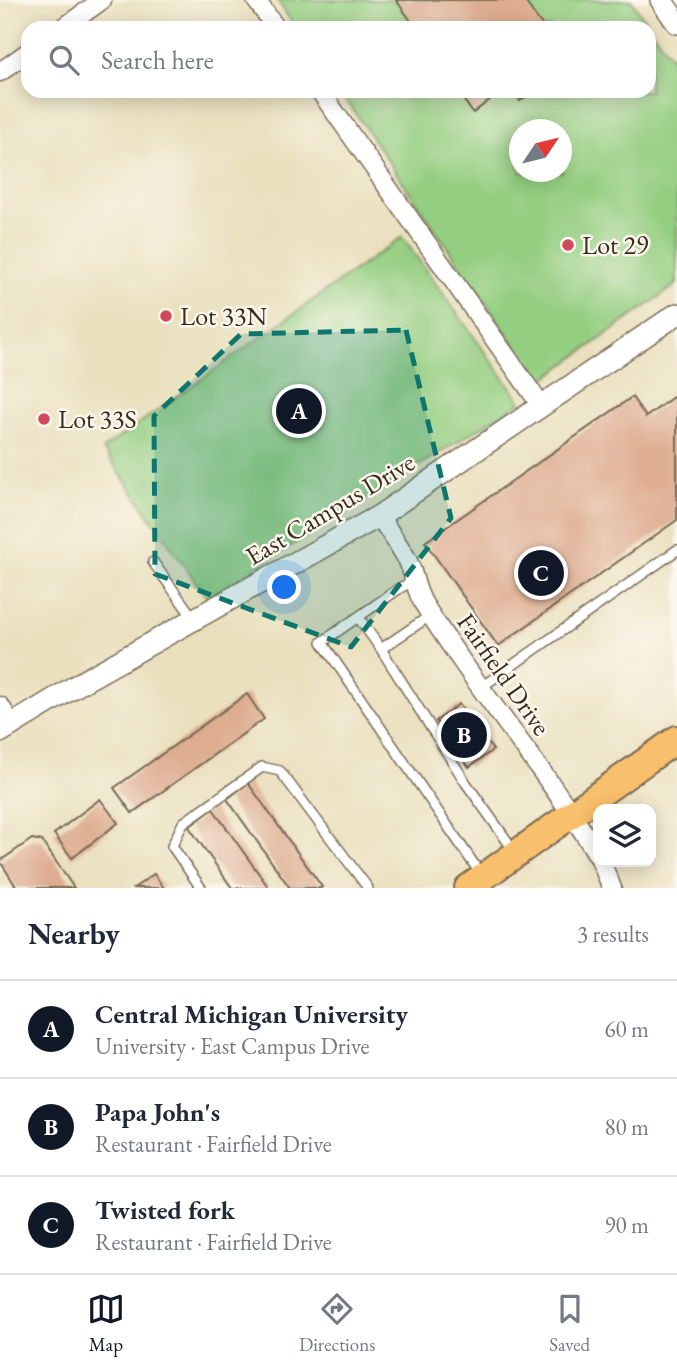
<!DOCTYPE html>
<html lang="en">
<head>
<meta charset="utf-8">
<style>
  :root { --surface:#fff; --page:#f6f6f7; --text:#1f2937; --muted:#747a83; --line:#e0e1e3; --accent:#111827 }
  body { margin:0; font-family:"EB Garamond",serif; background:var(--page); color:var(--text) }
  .controls { position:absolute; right:21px; bottom:21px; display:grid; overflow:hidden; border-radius:14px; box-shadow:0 4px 18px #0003 }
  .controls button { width:63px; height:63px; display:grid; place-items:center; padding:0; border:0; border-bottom:2px solid var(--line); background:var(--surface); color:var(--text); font:35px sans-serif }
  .compass { position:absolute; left:509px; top:119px; width:63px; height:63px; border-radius:50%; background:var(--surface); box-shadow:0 4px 18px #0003; rotate:55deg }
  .you { position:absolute; left:285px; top:588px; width:24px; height:24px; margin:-18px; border:5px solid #fff; border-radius:50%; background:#1a73e8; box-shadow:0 0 0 10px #1a73e833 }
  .badge { display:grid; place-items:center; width:46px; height:46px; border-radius:50%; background:var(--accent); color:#fff; font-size:23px; font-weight:700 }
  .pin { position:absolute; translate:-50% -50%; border:4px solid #fff; box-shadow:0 2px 7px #0006 }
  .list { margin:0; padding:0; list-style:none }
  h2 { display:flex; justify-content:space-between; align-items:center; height:91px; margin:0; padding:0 28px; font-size:30px }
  h2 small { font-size:23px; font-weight:400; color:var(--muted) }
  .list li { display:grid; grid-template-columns:46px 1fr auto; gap:21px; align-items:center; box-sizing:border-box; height:98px; padding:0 28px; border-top:2px solid var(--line) }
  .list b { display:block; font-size:26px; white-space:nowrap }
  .list p { margin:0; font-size:23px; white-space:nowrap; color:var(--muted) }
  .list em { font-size:23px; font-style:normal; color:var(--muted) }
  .icon { flex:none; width:38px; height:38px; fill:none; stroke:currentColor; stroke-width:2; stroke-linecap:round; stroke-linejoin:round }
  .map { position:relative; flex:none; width:677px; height:888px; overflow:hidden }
  .search { position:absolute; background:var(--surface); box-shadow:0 4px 18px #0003; left:21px; right:21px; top:21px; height:77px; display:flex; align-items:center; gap:18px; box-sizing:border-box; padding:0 24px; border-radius:21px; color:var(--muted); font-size:26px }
  .sheet { height:385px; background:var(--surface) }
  nav { display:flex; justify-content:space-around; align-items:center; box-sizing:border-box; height:98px; border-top:2px solid var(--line); background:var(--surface); font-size:19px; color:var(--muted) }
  nav a { display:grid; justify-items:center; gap:4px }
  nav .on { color:var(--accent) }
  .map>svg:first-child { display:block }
  .green { fill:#94ce81; stroke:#687c50; stroke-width:2; fill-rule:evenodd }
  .building { fill:#deac8f }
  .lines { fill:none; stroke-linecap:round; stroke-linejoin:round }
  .service-casing { stroke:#786a56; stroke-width:12 }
  .minor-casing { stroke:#786a56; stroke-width:21 }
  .tertiary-casing { stroke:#786a56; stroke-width:24 }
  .primary-casing { stroke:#786a56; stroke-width:30 }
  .service { stroke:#fff; stroke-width:9 }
  .minor { stroke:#fff; stroke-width:18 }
  .tertiary { stroke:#fff; stroke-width:21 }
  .primary { stroke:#f8bf6c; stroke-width:26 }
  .marked { fill:#0f766e; fill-opacity:0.2; stroke:#0f766e; stroke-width:5; stroke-dasharray:14 9; stroke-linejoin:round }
  .poi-dot { fill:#d1495b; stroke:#fbf7ec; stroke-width:2.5 }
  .labels { text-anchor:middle; stroke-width:5; stroke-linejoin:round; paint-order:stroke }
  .poi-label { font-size:26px; fill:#3b2a1e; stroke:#fbf7ec; text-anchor:start }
  .street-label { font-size:26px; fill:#3b2a1e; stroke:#fbf7ec }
</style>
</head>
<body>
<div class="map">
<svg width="677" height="888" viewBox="0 0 677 888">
  <rect width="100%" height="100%" fill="#fbf7ec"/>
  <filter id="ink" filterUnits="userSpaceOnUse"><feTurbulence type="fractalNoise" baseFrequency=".0143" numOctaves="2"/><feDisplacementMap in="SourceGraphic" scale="14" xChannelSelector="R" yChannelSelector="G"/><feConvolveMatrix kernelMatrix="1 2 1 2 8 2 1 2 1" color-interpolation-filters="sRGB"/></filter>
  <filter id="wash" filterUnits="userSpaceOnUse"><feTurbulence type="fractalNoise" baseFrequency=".00686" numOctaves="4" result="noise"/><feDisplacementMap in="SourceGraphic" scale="28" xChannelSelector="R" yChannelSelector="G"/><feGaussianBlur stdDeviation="1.57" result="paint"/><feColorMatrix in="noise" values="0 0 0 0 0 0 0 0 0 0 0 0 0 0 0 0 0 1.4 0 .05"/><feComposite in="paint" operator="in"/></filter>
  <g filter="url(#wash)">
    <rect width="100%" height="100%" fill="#eae0be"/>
    <path class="green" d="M277 0H631L677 66V284L540 382 340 91H649V28H296ZM520 130H562V172H520Z
      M402 237 521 402 207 598 103 449Z"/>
    <g id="blocks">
      <path class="building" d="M396 0H524L544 28H416Z
        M457 91H506L496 95 473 113Z
        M513 91H534L520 101Z
        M632 397 646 417 673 397 677 402V520L498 646 425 542Z
        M247 694 264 719 132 813 114 788Z
        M459 704 493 750 469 767 436 721Z
        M248 783 322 887 321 888H290L227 799Z
        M100 799 118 823 72 858 54 834Z
        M213 809 269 888H232L189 827Z
        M32 839 42 841 74 888H17L0 861Z
        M154 874 164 888H134Z"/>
    </g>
  </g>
  <g filter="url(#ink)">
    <use href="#blocks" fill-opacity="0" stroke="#786a56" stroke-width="2"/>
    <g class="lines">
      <defs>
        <path id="service" d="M153 562 194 619
          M413 581 400 588 322 642 482 876
          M358 617 381 649 466 783 515 852
          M381 649 431 615
          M480 688 677 550
          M201 888 172 846 183 823 262 767 280 771 368 888"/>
        <path id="minor" d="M256 0 276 28
          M63 28 102 0
          M0 72 28 52
          M320 91 542 407
          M379 516C389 531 400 546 408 561 415 576 415 591 425 606 478 692 546 769 598 856
          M0 706 12 724
          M601 862 612 888"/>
        <path id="tertiary" d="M661 0 677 23
          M0 732 84 681 379 516 677 314"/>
        <path id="primary" d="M468 888 677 739"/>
      </defs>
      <use href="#service" class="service-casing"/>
      <use href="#minor" class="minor-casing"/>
      <use href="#tertiary" class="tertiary-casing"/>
      <use href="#primary" class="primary-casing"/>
      <use href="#service" class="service"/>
      <use href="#minor" class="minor"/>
      <use href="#tertiary" class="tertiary"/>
      <use href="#primary" class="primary"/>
    </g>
  </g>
  <path class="marked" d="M406 330 451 518 351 647 155 574 154 416 241 334Z"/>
  <g class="poi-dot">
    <circle cx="568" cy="245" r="7"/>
    <circle cx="166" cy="316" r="7"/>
    <circle cx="44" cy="419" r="7"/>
  </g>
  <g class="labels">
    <g class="poi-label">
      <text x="582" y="254">Lot 29</text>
      <text x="180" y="325">Lot 33N</text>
      <text x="58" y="428">Lot 33S</text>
    </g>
    <g class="street-label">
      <text transform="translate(330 509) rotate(-31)" y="9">East Campus Drive</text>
      <text transform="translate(504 674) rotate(55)" y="9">Fairfield Drive</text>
    </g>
  </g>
</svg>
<div class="controls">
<button><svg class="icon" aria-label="layers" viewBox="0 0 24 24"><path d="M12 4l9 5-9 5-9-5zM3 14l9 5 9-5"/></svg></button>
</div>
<svg class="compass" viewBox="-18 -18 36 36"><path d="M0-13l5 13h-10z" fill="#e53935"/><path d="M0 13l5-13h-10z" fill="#747a83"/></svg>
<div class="you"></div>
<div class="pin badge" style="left:299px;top:411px">A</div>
<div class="pin badge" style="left:464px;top:735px">B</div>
<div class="pin badge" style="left:541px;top:573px">C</div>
<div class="search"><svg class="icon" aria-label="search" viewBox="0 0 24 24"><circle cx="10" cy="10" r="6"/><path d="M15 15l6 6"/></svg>Search here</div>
</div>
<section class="sheet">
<h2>Nearby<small>3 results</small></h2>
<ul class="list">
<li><span class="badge">A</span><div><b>Central Michigan University</b><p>University · East Campus Drive</p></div><em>60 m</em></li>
<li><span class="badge">B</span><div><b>Papa John's</b><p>Restaurant · Fairfield Drive</p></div><em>80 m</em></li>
<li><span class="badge">C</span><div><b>Twisted fork</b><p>Restaurant · Fairfield Drive</p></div><em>90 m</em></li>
</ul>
</section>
<nav>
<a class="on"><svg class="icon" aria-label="map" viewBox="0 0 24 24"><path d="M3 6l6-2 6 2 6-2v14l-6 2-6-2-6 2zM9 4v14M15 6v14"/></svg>Map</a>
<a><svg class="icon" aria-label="directions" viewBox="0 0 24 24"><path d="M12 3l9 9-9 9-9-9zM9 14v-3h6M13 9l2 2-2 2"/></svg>Directions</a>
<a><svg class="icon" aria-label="saved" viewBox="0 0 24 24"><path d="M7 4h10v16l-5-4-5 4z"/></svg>Saved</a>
</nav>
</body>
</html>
